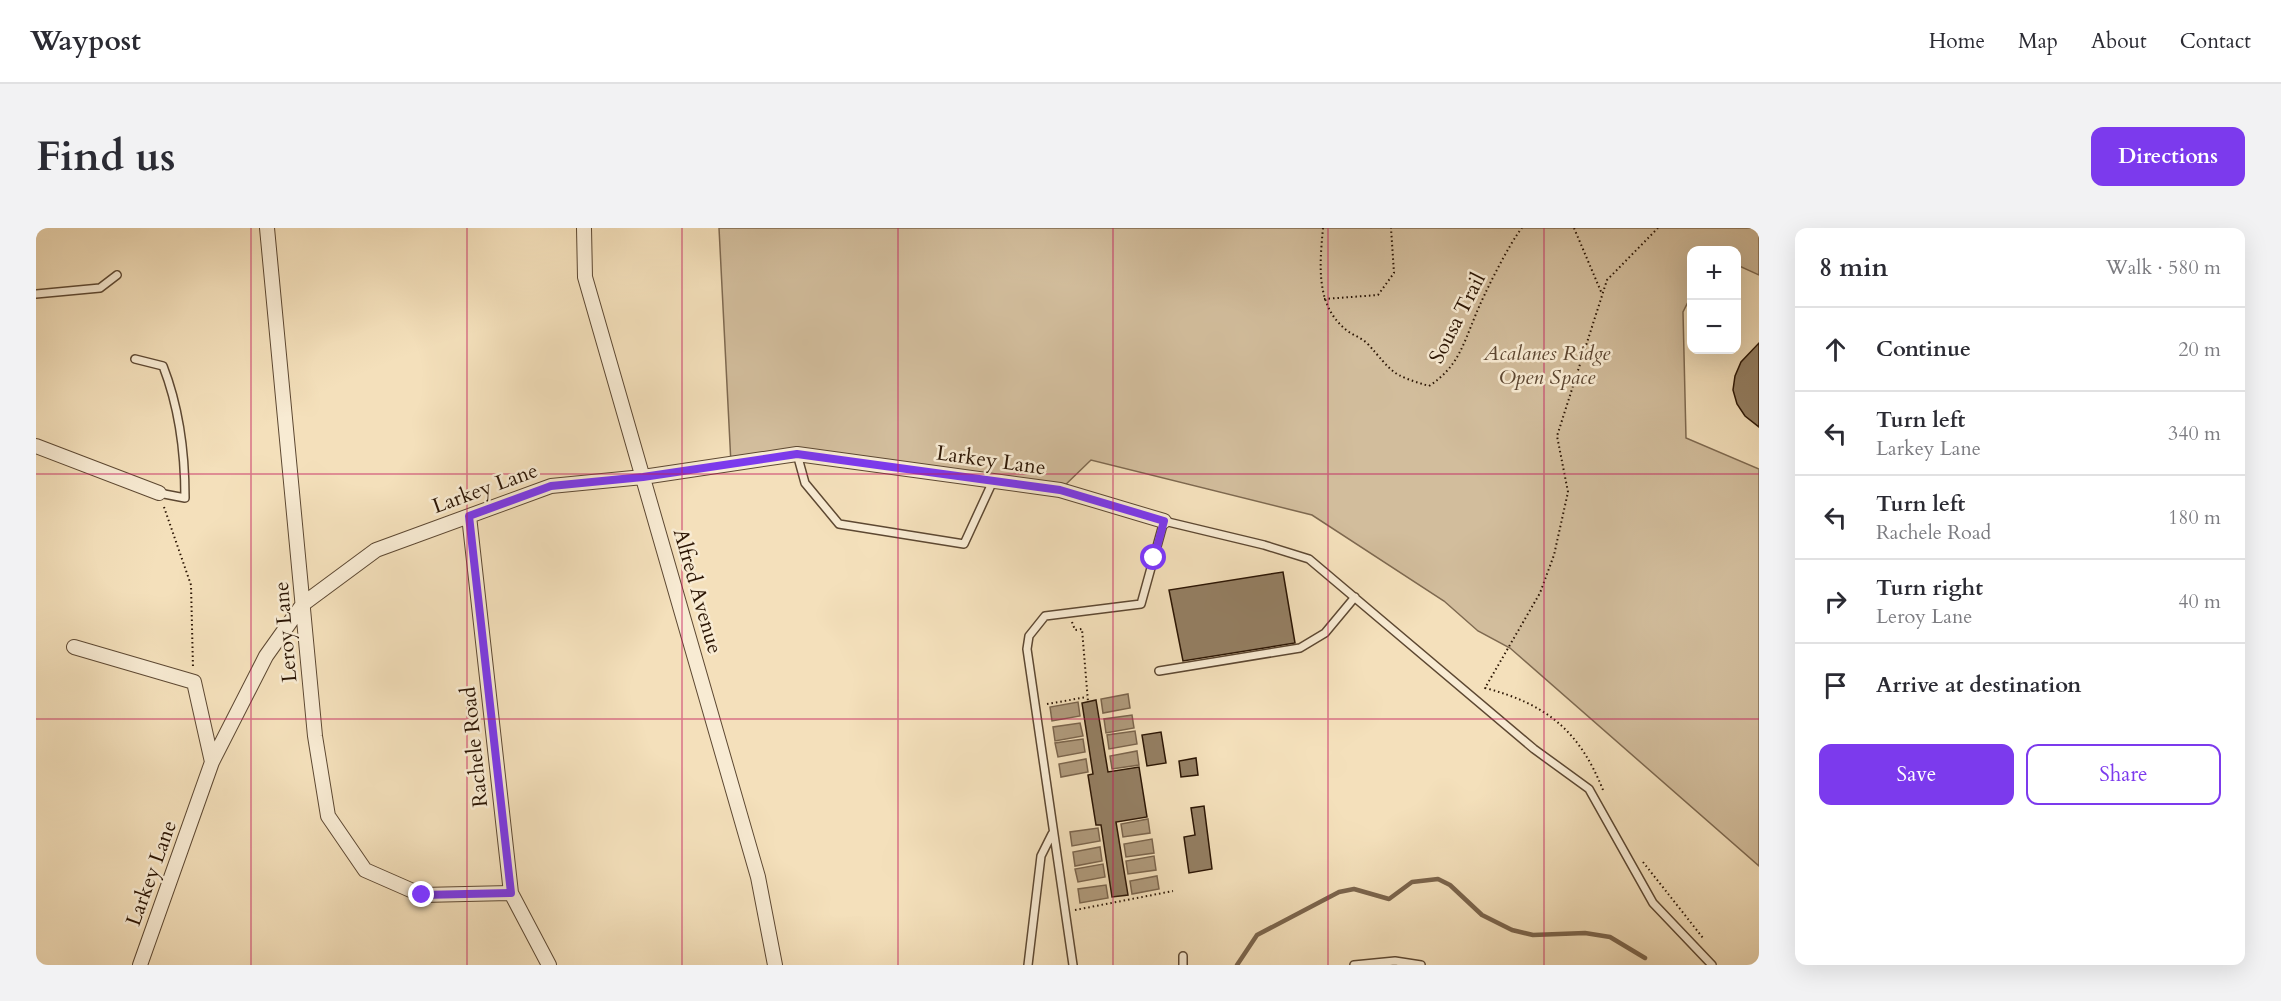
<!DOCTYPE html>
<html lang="en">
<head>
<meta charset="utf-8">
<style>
  :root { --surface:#fff; --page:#f2f2f3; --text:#2b2b33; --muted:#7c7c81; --line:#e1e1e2; --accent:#7c3aed }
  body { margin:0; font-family:Cardo,serif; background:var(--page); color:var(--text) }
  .controls { position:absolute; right:18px; top:18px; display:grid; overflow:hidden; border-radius:12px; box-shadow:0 6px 24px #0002 }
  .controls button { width:54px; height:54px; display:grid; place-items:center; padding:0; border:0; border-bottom:2px solid var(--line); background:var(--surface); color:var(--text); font:30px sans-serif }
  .stop { position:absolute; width:18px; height:18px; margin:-14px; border:4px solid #7c3aed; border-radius:50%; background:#fff }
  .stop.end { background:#7c3aed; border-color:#fff; box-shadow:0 2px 6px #0008 }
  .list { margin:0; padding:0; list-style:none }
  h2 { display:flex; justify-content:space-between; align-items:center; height:78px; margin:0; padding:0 24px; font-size:26px }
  h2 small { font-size:20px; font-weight:400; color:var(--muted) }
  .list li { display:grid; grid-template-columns:39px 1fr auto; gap:18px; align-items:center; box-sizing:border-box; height:84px; padding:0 24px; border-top:2px solid var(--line) }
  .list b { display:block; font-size:22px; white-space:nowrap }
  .list p { margin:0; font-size:20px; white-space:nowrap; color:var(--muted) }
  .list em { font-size:20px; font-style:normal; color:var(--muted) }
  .actions { display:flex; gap:12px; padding:18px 24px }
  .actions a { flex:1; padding:14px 0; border:2px solid var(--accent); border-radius:12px; text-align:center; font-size:21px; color:var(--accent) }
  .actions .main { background:var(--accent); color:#fff }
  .icon { flex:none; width:33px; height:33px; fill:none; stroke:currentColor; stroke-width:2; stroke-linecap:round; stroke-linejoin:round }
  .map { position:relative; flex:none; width:1723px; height:737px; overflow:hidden; border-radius:12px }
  header { display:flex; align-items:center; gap:36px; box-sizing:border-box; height:84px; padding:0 30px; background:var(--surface); border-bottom:2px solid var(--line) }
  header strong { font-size:28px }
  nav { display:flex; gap:33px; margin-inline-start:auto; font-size:21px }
  .intro { display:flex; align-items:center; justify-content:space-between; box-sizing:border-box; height:144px; padding:0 36px }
  h1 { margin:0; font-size:42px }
  .button { padding:15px 27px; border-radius:12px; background:var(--accent); color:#fff; font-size:21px; font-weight:700 }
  main { display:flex; gap:36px; padding:0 36px }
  aside { flex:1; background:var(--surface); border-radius:12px; box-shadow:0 6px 24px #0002 }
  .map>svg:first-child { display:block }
  .green { fill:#d2bd9c; stroke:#7e6950; stroke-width:1.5 }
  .water { fill:#b09b7d; stroke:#7b654d; stroke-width:1.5 }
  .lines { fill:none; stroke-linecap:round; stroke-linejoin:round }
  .stream { stroke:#7b654d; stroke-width:4.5 }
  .building { fill:#947f63; stroke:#2b1504; stroke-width:1.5 }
  .lane-casing { stroke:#5d4832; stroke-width:10 }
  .street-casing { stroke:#5d4832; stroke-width:16 }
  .path { stroke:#2b1504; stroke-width:2; stroke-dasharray:1.5 3; stroke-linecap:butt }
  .lane { stroke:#f8ebd3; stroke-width:7 }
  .street { stroke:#f8ebd3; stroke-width:14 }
  .route { stroke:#7c3aed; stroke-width:8 }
  .grid { fill:none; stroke:#c2185b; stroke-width:1.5; stroke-opacity:0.55 }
  .labels { text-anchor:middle; stroke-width:5; stroke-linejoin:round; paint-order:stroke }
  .street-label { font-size:21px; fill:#2b1504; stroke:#f8ebd3 }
  .park-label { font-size:21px; font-style:italic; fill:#5d4732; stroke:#f8ebd3 }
</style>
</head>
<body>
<header>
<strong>Waypost</strong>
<nav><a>Home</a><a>Map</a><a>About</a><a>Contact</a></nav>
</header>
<div class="intro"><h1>Find us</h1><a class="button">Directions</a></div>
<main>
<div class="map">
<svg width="1723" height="737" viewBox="0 0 1723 737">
  <rect width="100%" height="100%" fill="#f4e0bb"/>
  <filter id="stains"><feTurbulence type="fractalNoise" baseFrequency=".00333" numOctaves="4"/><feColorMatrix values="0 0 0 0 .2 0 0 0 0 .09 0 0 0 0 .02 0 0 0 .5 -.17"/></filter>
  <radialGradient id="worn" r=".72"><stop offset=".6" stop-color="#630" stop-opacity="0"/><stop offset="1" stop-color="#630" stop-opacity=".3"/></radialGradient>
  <path class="green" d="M683 0H1723V47L1701 37 1700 22H1656L1655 68 1647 84 1650 210 1723 241V638L1474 420 1442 403 1408 373 1276 287 1055 232 1024 262 761 226 695 236Z"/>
  <path class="water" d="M1092 466 1094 480 1067 485 1065 471Z
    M1042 474 1044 488 1016 493 1014 479Z
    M1096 487 1098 500 1070 505 1068 491Z
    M1044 495 1047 508 1019 513 1017 499Z
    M1099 503 1101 516 1073 521 1071 507Z
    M1047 511 1049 524 1022 529 1019 515Z
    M1101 523 1103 537 1076 541 1074 528Z
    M1050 531 1052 544 1025 549 1023 536Z
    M1112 591 1114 605 1087 609 1085 596Z
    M1062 600 1064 613 1036 618 1034 604Z
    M1116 611 1118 625 1090 629 1088 616Z
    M1064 619 1066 633 1039 638 1037 624Z
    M1118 628 1120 642 1092 646 1090 633Z
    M1067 636 1069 649 1042 654 1039 641Z
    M1121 648 1123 661 1096 666 1094 653Z
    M1070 657 1072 670 1044 675 1042 661Z"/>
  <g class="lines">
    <path class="stream" d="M1201 737 1221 707 1303 664 1318 661 1353 671 1376 654 1402 651 1414 657 1446 687 1476 702 1497 707 1549 705 1574 709 1609 730"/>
  </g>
  <path class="building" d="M1723 115V199L1709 188 1701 176 1697 162 1699 148 1705 134Z
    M1247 344 1259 415 1147 433 1133 362Z
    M1060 472 1072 544 1103 539 1111 589 1080 594 1092 667 1076 669 1065 597H1060L1052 547 1057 546 1046 475Z
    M1125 504 1130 535 1111 538 1106 507Z
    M1160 530 1162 547 1145 549 1143 533Z
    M1168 578 1176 641 1153 645 1148 609 1159 607 1155 580Z"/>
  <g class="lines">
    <defs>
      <path id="lane" d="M0 66 64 60 81 47
        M99 131 127 138C143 179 149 226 149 270L123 265
        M761 226 769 255 803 296 928 316 957 253
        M1123 443 1264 420 1289 405 1319 369
        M1147 728V737
        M992 737 1005 628 1016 606
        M1037 737 991 421 993 408 1009 388 1105 376 1128 293 1228 317 1273 331 1498 521 1553 561 1617 675 1676 737
        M1318 737 1359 733 1385 737"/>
      <path id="street" d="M231 0 279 508 292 588 329 642 386 667 475 665
        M548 0 549 49 722 649 739 737
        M0 218 123 265
        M433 288 475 665 513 737
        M38 419 158 454 176 534
        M104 737 176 534 230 428 267 376 340 322 515 258 607 249 761 226 1024 262 1128 293"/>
    </defs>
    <use href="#lane" class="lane-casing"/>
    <use href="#street" class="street-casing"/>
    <path class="path" d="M1287 0C1284 34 1279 75 1308 100 1314 106 1324 109 1331 115 1358 145 1353 146 1393 158 1422 139 1427 117 1440 86 1447 68 1474 14 1486 0
      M1538 0 1566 66
      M1288 71 1342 67 1358 45 1355 0
      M128 279 155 357 157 440
      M1036 394 1039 402 1046 401 1052 474
      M1011 476 1051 469
      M1567 562C1543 502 1510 476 1449 460L1504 365 1518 327 1532 264 1521 208 1571 52 1622 0
      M1607 634 1667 710
      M1039 682 1137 663"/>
    <use href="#lane" class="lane"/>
    <use href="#street" class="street"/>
  </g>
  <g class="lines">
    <path class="route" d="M386 667 475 665 433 288 515 258 607 249 761 226 1024 262 1128 293 1118 330"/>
  </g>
  <path class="grid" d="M215 0V737M431 0V737M646 0V737M862 0V737M1077 0V737M1292 0V737M1508 0V737M0 246H1723M0 491H1723"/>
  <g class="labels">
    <g class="street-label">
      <text transform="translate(1421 90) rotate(-63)" y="7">Sousa Trail</text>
      <text transform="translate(955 232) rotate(8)" y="7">Larkey Lane</text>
      <text transform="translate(449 260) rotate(-20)" y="7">Larkey Lane</text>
      <text transform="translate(662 363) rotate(74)" y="7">Alfred Avenue</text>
      <text transform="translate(249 404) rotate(-95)" y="7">Leroy Lane</text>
      <text transform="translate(438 519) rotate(-96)" y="7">Rachele Road</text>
      <text transform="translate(115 645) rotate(-70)" y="7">Larkey Lane</text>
    </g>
    <g class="park-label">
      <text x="1511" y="132">Acalanes Ridge<tspan x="1511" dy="24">Open Space</tspan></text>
    </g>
  </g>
  <rect width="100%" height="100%" filter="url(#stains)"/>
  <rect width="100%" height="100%" fill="url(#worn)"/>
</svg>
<div class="controls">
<button>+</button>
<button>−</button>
</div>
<div class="stop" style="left:1118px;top:330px"></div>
<div class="stop end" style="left:386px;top:667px"></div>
</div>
<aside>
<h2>8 min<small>Walk · 580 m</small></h2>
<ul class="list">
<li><svg class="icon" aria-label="ahead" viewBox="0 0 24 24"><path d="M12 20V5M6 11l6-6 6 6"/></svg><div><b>Continue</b></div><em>20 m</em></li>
<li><svg class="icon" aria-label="left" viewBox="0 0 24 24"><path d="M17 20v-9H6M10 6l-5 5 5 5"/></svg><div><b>Turn left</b><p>Larkey Lane</p></div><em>340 m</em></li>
<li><svg class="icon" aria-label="left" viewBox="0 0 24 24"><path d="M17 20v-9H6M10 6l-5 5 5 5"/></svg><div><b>Turn left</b><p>Rachele Road</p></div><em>180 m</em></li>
<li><svg class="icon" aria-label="right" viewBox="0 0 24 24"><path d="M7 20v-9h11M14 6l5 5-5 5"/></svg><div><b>Turn right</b><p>Leroy Lane</p></div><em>40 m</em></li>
<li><svg class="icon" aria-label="arrive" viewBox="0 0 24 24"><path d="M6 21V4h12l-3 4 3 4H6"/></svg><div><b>Arrive at destination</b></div></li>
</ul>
<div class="actions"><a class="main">Save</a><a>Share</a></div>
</aside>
</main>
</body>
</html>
